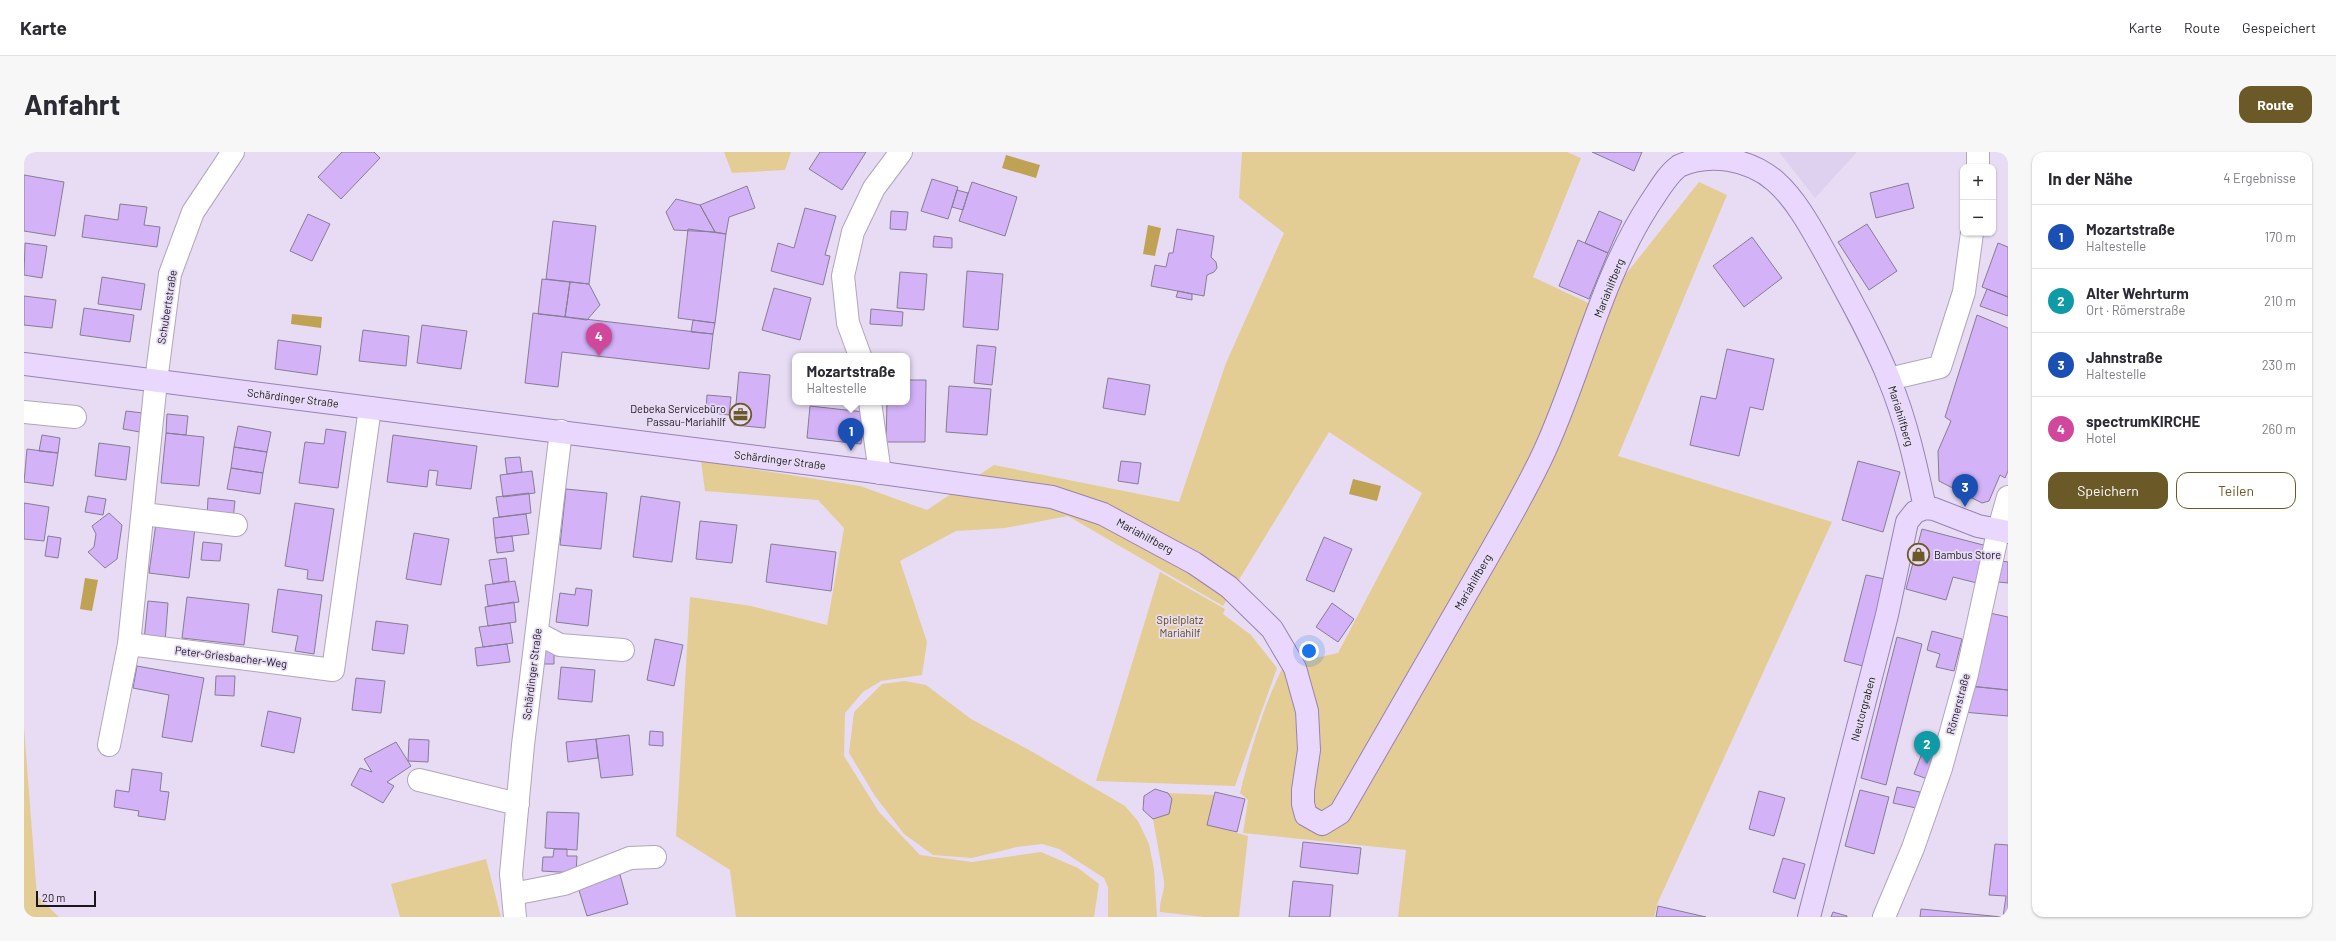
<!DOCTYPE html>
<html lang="de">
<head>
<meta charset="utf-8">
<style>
  :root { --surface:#fff; --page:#f7f7f7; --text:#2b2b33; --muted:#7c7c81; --line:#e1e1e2; --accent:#6c5928 }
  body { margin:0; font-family:Barlow,sans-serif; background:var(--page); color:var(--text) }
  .controls { position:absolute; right:12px; top:12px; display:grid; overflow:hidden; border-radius:8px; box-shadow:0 1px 3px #0004 }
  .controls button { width:36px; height:36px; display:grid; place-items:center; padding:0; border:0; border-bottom:1px solid var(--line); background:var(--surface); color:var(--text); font:20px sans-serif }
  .scale { position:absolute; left:12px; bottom:10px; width:60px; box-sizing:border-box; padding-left:4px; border:2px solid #1a161f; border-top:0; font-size:11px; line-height:14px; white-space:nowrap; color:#1a161f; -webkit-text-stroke:3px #e7dcf4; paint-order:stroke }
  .you { position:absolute; left:1285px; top:499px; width:14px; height:14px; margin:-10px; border:3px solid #fff; border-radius:50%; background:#1a73e8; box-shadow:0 0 0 6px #1a73e833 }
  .badge { display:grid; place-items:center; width:26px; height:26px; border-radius:50%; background:var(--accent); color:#fff; font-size:13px; font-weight:700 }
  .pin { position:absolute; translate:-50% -33px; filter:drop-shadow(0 1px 2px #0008) }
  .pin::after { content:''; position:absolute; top:21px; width:14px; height:12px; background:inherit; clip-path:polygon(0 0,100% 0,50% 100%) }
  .popup { position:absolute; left:768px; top:201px; width:118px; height:52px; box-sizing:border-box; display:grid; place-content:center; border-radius:8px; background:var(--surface); filter:drop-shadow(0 1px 3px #0005); font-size:13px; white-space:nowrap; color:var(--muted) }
  .popup b { font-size:15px; color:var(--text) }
  .popup::after { content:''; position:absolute; left:50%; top:100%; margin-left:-8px; border:8px solid transparent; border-top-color:var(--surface) }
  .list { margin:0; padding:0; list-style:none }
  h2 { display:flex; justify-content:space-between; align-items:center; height:52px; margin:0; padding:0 16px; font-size:17px }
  h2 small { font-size:13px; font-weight:400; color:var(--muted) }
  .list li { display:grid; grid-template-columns:26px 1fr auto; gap:12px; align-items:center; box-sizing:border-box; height:64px; padding:0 16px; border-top:1px solid var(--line) }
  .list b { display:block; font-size:15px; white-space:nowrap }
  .list p { margin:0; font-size:13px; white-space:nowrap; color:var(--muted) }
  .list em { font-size:13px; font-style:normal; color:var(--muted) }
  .actions { display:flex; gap:8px; padding:12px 16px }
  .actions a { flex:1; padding:9px 0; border:1px solid var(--accent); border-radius:12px; text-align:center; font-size:14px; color:var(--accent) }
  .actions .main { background:var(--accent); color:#fff }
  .map { position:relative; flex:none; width:1984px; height:765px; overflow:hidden; border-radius:12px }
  header { display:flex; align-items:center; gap:24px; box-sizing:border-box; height:56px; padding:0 20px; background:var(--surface); border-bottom:1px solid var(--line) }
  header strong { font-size:19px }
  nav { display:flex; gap:22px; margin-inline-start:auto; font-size:14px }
  .intro { display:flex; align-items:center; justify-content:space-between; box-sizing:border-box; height:96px; padding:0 24px }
  h1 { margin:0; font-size:28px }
  .button { padding:10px 18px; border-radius:12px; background:var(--accent); color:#fff; font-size:14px; font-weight:700 }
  main { display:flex; gap:24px; padding:0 24px }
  aside { flex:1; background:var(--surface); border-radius:12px; box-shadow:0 1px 3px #0004 }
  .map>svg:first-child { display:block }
  .built { fill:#ded0ef }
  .green { fill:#e3cd94 }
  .water { fill:#bfa254 }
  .building { fill:#d3b2f8; stroke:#877d93 }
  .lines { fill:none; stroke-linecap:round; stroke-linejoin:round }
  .minor-casing { stroke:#b0a5bc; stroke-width:24 }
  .major-casing { stroke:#9783b0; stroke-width:24 }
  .minor { stroke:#fff; stroke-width:22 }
  .major { stroke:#e9d7fe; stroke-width:22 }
  .labels { text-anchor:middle; stroke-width:3.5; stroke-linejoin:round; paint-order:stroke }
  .street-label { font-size:11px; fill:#1a161f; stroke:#e7dcf4 }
  .poi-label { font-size:11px; fill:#1a161f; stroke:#e7dcf4; text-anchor:end }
  .park-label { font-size:11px; fill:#604c0f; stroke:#e7dcf4 }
</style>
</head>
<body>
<header>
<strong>Karte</strong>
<nav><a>Karte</a><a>Route</a><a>Gespeichert</a></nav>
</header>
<div class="intro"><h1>Anfahrt</h1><a class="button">Route</a></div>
<main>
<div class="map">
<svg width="1984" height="765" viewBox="0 0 1984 765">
  <rect width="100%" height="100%" fill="#e7dcf4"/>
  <path class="built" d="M1755 0H1833L1791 46Z"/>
  <path class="green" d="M700 0H767L761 18 708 21Z
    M1218 0H1543L1557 6 1509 125 1575 156 1675 30 1703 43 1594 304 1808 370 1634 750 1630 765H1374L1382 698 1219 681 1224 648 1216 641C1227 597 1239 554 1260 513L1314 501 1398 341 1305 280 1199 454 1044 364 981 376 932 379 876 409 903 490 898 523 857 529 839 540 821 561 820 604 855 660 896 703 948 710 1017 700 1054 716 1075 732 1070 765H712L706 718 652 684 666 445 727 454 803 473 820 376 794 348 681 339 677 309 836 334 903 358 970 313 1155 350 1202 211 1260 81 1215 46Z
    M1136 420 1201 457 1199 462 1227 483 1253 516 1211 634 1072 629Z
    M881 529 902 533 947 567 1007 599 1101 654 1114 669 1125 692 1130 717 1133 765H1084V735L1080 726 1035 697 1018 692 993 695 948 706 909 703 880 682 851 644 825 601 830 560 858 532Z
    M0 575 13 744 35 765H0Z
    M1144 641 1191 643 1184 673 1224 684 1215 765H1180L1136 760C1135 749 1141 740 1140 729L1129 667 1145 662Z
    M462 707 477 765H376L367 732Z"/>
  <path class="water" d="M982 3 1016 13 1012 26 978 16Z
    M1124 73 1137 76 1131 104 1119 102Z
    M268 162 298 165 297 176 267 172Z
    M1329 327 1357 334 1353 349 1325 342Z
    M61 426 74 428 68 459 56 457Z"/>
  <path class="building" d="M318 0H350L356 6 317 47 294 25Z
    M796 0H842L818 38 785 17Z
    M1568 0H1618L1610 19Z
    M0 23 40 30 31 84 0 79Z
    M908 27 934 35 924 67 897 59Z
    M948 30 993 45 981 84 935 69Z
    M1884 31 1890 56 1852 66 1846 41Z
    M723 34 731 56 705 65 702 82 691 80 676 53Z
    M933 38 944 41 939 58 928 55Z
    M652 47 676 53 691 80 650 78 642 60Z
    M96 52 123 55 120 73 136 75 133 95 58 85 61 63 94 68Z
    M781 56 812 64 801 103 806 104 799 133 747 119 754 91 770 96Z
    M867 59 884 60 882 78 866 77Z
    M1575 59 1598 69 1584 101 1561 91Z
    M284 62 306 72 288 109 266 99Z
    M529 69 572 74 565 132 522 127Z
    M1843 72 1873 119 1845 138 1814 90Z
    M664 77 702 82 691 171 654 166Z
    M1153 77 1190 84 1187 105 1192 110 1193 116 1190 120 1183 123 1180 144 1127 134 1131 113 1142 115 1145 101H1149Z
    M910 84 928 86V96L909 95Z
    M1728 85 1758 126 1720 155 1689 114Z
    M1554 88 1584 101 1565 147 1535 134Z
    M1 91 23 94 18 126 0 123Z
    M1974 91 1984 95V145L1958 135Z
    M943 119 979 122 974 178 939 175Z
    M876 120 903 122 900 158 873 156Z
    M78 125 121 132 117 158 74 152Z
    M518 127 546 130 541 165 514 162Z
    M546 130 565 132 576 153 563 168 541 165Z
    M750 136 787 146 776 188 738 178Z
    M1963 137 1984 145V164L1956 154Z
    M1154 139 1168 142V148L1152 145Z
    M0 144 32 148 28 176 0 173Z
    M60 156 110 163 106 190 56 183Z
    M847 157 879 160 878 174 846 172Z
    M509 161 689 182 685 217 538 200 534 235 501 231Z
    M1953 163 1984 176V319L1981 326 1976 323 1965 349 1958 351 1915 329 1914 299 1927 269 1921 265Z
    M669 168 691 171 689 182 667 180Z
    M398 173 443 179 437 217 393 211Z
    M339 178 385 184 382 214 335 209Z
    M254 188 297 194 293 223 251 217Z
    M953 193 972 195 968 233 950 231Z
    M1703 197 1750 207 1739 258 1726 255 1715 304 1666 293 1677 244 1692 247Z
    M715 220 746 223 741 276 710 273Z
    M1084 226 1126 233 1121 263 1079 256Z
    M883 228H902L901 290H862L863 250H883Z
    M925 234 967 237 963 283 922 280Z
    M683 243 707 245 705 263 682 260Z
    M786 254 840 260 837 292 783 286Z
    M102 259 119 261 116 280 99 277Z
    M143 262 164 264 162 283 142 281Z
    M214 274 247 280 243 300 210 295Z
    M302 277 322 280 314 336 275 331 281 290 300 292Z
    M142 281 180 285 175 334 137 331Z
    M18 283 36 286 34 301 15 299Z
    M369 283 453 294 447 337 412 333 414 319 405 318 403 335 363 330Z
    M75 291 106 295 102 328 71 324Z
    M210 295 243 300 239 321 207 316Z
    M3 297 34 301 29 334 0 330Z
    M496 305 498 320 483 322 481 306Z
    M1097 309 1117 311 1114 332 1094 329Z
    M1834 309 1876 320 1859 380 1818 368Z
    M207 316 239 321 236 342 203 337Z
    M508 319 511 341 479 345 476 323Z
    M542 337 583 341 577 397 536 393Z
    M505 341 507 361 475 365 472 345Z
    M64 344 82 347 79 363 61 360Z
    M617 344 656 350 648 410 609 405Z
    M184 346 211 349 209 367 183 365Z
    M0 351 25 355 20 389 0 387Z
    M271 351 310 357 299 429 283 427 284 418 261 414Z
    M85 361 98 373 93 407 81 416 64 400 70 395 72 382 68 374Z
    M502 362 505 382 471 386 469 366Z
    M676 369 713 373 708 411 672 407Z
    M132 371 171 376 165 426 125 421Z
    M1898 377 1963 394 1953 431 1929 425 1922 448 1882 437Z
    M390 381 425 387 417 433 382 427Z
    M24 384 37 386 34 406 21 404Z
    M488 384 490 399 473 401 471 386Z
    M1300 385 1328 397 1310 440 1282 428Z
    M179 390 198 392 196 409 177 408Z
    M747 392 812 400 807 439 742 430Z
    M482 406 485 429 469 432 465 408Z
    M1977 409 1984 410V431L1974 430Z
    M1842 423 1861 427 1839 514 1820 509Z
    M491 429 495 450 464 454 461 433Z
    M552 436 568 438 564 474 532 470 536 441 551 443Z
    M254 437 298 443 290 502 271 499 274 484 248 480Z
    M163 445 225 452 220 493 158 486Z
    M124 449 144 451 141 490 120 488Z
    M490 450 492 470 464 474 461 455Z
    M1308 451 1330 467 1314 490 1292 475Z
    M1961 460 1984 465V538L1945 534Z
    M352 469 384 473 380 502 348 498Z
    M486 471 489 491 459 495 455 475Z
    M1908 479 1938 487 1930 519 1912 515 1916 502 1903 498Z
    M1873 485 1898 492 1862 633 1837 626Z
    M631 487 659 493 650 534 623 528Z
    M483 492 486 510 453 514 451 496Z
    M516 496H530V512H516Z
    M113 514 180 526 168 590 138 585 145 543 109 536Z
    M537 515 571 518 568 550 534 547Z
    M192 524H211L210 544 191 543Z
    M332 526 361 529 357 561 328 558Z
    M1945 534 1984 538V564L1939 560Z
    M244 559 277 566 270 601 237 594Z
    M626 579 639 580V594L625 593Z
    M605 583 609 623 577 626 572 587Z
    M385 587 405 588 404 610 384 609Z
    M572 587 574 606 544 610 542 590Z
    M372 590 387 614 363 630 370 634 359 651 327 633 336 616 348 620 340 607Z
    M1900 596 1916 602 1906 628 1890 622Z
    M108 617 138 621 136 639 145 640 141 668 114 664 115 659 90 655 92 638 105 640Z
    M1873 635 1896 640 1892 656 1869 651Z
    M1131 637 1144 641 1148 647 1145 662 1129 667 1119 658 1120 644Z
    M1836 638 1865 645 1850 702 1821 694Z
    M1735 639 1761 646 1750 684 1725 677Z
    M1191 640 1221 647 1213 680 1183 673Z
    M523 660 555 661 553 698 521 696Z
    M1279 690 1337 696 1334 722 1276 715Z
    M1971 692 1984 693V765H1979L1982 744 1965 743Z
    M530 697H543V704H553L552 721 518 719 519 705H529Z
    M1759 706 1781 712 1771 747 1749 740Z
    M595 719 604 752 563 764 553 732Z
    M1269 729 1309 733 1306 765H1265Z
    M1634 754 1682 765H1632Z
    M1897 757 1978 765H1896Z
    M1809 760 1823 764V765H1807Z"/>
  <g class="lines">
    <defs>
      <path id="minor" d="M209 0 169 60 146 122 132 229 105 492 309 518 346 256
        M1954 15V0
        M836 204 824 171 819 124 829 80 850 36 877 0
        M1865 227 1916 215 1940 140 1948 81
        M846 250 856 321
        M0 260 51 265
        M119 362 212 373
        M513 481 536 493 599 498
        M85 593 105 492
        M395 628 494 652
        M489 742 540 732 606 706 631 705
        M491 765 487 722 499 593 537 279
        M1860 765 1889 696 1917 616 1943 522 1974 380 1984 345"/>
      <path id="major" d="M0 212 844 319 1028 345 1079 362 1170 411 1205 435 1248 477 1271 516 1283 559 1285 598 1279 638V652L1282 663 1298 672 1316 661 1334 630C1372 564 1410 498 1448 432 1473 388 1500 344 1521 298 1558 217 1577 126 1626 51 1635 38 1643 23 1655 14 1686 0 1725 7 1751 29 1773 48 1790 81 1804 106 1825 145 1848 185 1865 227 1882 268 1892 313 1901 356
        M1785 765 1863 463 1883 370 1891 360 1901 356 1910 357 1954 374 1984 380"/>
    </defs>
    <use href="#minor" class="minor-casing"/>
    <use href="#major" class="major-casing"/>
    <use href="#minor" class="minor"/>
    <use href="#major" class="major"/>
  </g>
  <defs>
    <symbol id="office-ring" viewBox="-11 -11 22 22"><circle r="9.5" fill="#e7dcf4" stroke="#6c5928" stroke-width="1.5"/><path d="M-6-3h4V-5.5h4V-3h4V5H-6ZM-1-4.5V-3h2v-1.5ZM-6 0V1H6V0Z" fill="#6c5928"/></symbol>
    <symbol id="shop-ring" viewBox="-11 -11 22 22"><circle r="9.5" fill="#e7dcf4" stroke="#6c5928" stroke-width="1.5"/><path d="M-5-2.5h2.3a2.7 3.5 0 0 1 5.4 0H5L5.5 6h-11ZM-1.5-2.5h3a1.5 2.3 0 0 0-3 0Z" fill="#6c5928"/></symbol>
  </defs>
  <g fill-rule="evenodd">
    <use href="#office-ring" x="704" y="250" width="25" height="25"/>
    <use href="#shop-ring" x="1882" y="390" width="25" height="25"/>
  </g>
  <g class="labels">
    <g class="street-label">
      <text transform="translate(1585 136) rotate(-68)" y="4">Mariahilfberg</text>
      <text transform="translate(143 155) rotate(-81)" y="4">Schubertstraße</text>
      <text transform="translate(269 246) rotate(7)" y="4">Schärdinger Straße</text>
      <text transform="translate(1877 264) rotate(73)" y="4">Mariahilfberg</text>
      <text transform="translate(756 308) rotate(7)" y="4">Schärdinger Straße</text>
      <text transform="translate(1121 384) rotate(28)" y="4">Mariahilfberg</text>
      <text transform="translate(1449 430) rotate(-60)" y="4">Mariahilfberg</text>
      <text transform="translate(207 505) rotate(7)" y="4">Peter-Griesbacher-Weg</text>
      <text transform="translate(508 522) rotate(-83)" y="4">Schärdinger Straße</text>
      <text transform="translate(1934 552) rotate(-75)" y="4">Römerstraße</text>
      <text transform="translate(1839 557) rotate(-75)" y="4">Neutorgraben</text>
    </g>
    <g class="poi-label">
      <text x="702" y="261">Debeka Servicebüro<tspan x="702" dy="13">Passau-Mariahilf</tspan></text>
      <text x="1910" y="407" text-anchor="start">Bambus Store</text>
    </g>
    <g class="park-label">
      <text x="1156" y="472">Spielplatz<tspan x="1156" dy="13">Mariahilf</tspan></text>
    </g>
  </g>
</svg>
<div class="controls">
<button>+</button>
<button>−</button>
</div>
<div class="scale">20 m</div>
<div class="you"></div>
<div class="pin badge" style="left:827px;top:299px;background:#1a4fb4">1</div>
<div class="popup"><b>Mozartstraße</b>Haltestelle</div>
<div class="pin badge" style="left:1903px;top:612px;background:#0f9aa8">2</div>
<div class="pin badge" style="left:1941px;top:355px;background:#1a4fb4">3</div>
<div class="pin badge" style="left:575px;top:204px;background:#d1479c">4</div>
</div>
<aside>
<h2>In der Nähe<small>4 Ergebnisse</small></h2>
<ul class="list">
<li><span class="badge" style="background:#1a4fb4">1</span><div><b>Mozartstraße</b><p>Haltestelle</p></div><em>170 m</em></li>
<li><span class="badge" style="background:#0f9aa8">2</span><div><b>Alter Wehrturm</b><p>Ort · Römerstraße</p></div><em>210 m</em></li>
<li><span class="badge" style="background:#1a4fb4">3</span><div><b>Jahnstraße</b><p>Haltestelle</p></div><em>230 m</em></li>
<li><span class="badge" style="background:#d1479c">4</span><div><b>spectrumKIRCHE</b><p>Hotel</p></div><em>260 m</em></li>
</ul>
<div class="actions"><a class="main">Speichern</a><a>Teilen</a></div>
</aside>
</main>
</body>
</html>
